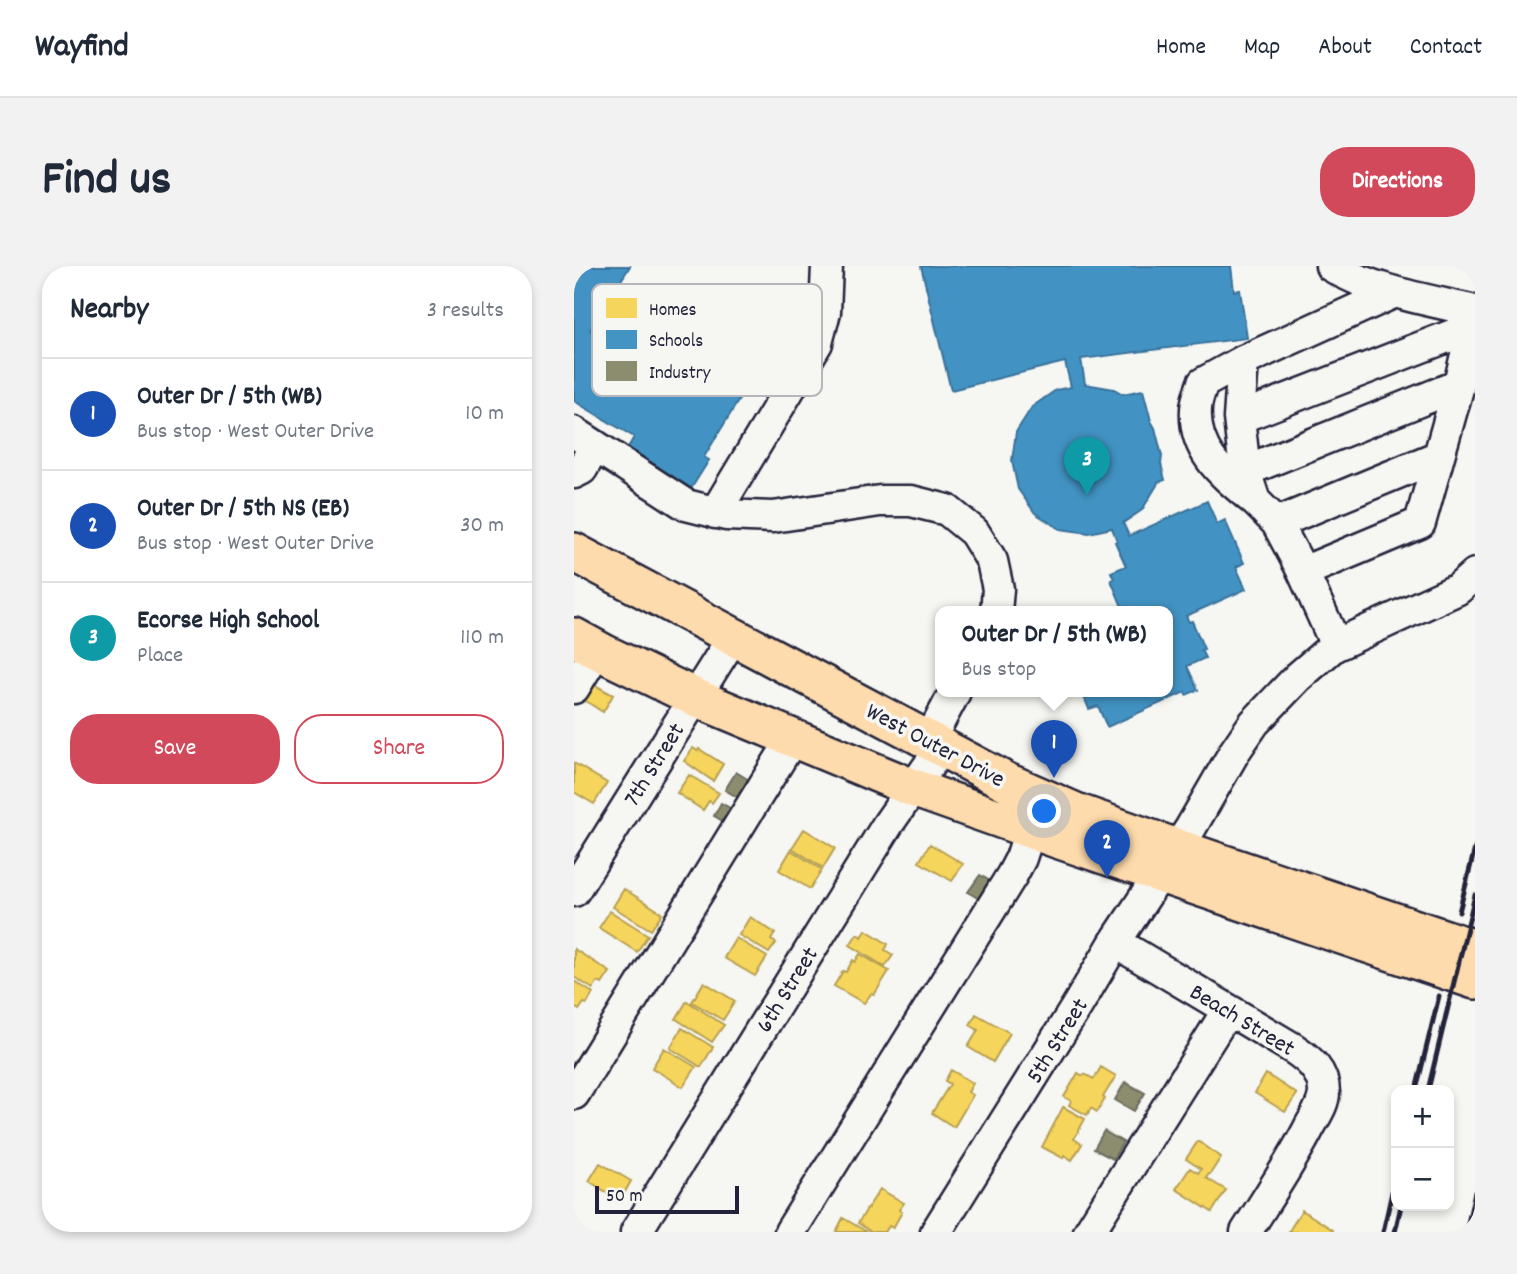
<!DOCTYPE html>
<html lang="en">
<head>
<meta charset="utf-8">
<style>
  :root { --surface:#fff; --page:#f2f2f3; --text:#1f2937; --muted:#747a83; --line:#e0e1e3; --accent:#d1495b }
  body { margin:0; font-family:Dekko,sans-serif; background:var(--page); color:var(--text) }
  .controls { position:absolute; right:21px; bottom:21px; display:grid; overflow:hidden; border-radius:14px; box-shadow:0 4px 10px #0003 }
  .controls button { width:63px; height:63px; display:grid; place-items:center; padding:0; border:0; border-bottom:2px solid var(--line); background:var(--surface); color:var(--text); font:35px sans-serif }
  .scale { position:absolute; left:21px; bottom:18px; width:144px; box-sizing:border-box; padding-left:7px; border:4px solid #22223b; border-top:0; font-size:19px; line-height:24px; white-space:nowrap; color:#22223b; -webkit-text-stroke:5px #f6f6f2; paint-order:stroke }
  .you { position:absolute; left:471px; top:546px; width:24px; height:24px; margin:-18px; border:5px solid #fff; border-radius:50%; background:#1a73e8; box-shadow:0 0 0 10px #1a73e833 }
  .badge { display:grid; place-items:center; width:46px; height:46px; border-radius:50%; background:var(--accent); color:#fff; font-size:23px; font-weight:700 }
  .pin { position:absolute; translate:-50% -58px; filter:drop-shadow(0 2px 4px #0008) }
  .pin::after { content:''; position:absolute; top:37px; width:24px; height:21px; background:inherit; clip-path:polygon(0 0,100% 0,50% 100%) }
  .popup { position:absolute; left:361px; top:340px; width:238px; height:91px; box-sizing:border-box; display:grid; place-content:center; border-radius:14px; background:var(--surface); filter:drop-shadow(0 2px 5px #0005); font-size:23px; white-space:nowrap; color:var(--muted) }
  .popup b { font-size:26px; color:var(--text) }
  .popup::after { content:''; position:absolute; left:50%; top:100%; margin-left:-14px; border:14px solid transparent; border-top-color:var(--surface) }
  .list { margin:0; padding:0; list-style:none }
  h2 { display:flex; justify-content:space-between; align-items:center; height:91px; margin:0; padding:0 28px; font-size:30px }
  h2 small { font-size:23px; font-weight:400; color:var(--muted) }
  .list li { display:grid; grid-template-columns:46px 1fr auto; gap:21px; align-items:center; box-sizing:border-box; height:112px; padding:0 28px; border-top:2px solid var(--line) }
  .list b { display:block; font-size:26px; white-space:nowrap }
  .list p { margin:0; font-size:23px; white-space:nowrap; color:var(--muted) }
  .list em { font-size:23px; font-style:normal; color:var(--muted) }
  .actions { display:flex; gap:14px; padding:21px 28px }
  .actions a { flex:1; padding:16px 0; border:2px solid var(--accent); border-radius:28px; text-align:center; font-size:24px; color:var(--accent) }
  .actions .main { background:var(--accent); color:#fff }
  .map { position:relative; flex:none; width:901px; height:966px; overflow:hidden; border-radius:28px }
  header { display:flex; align-items:center; gap:42px; box-sizing:border-box; height:98px; padding:0 35px; background:var(--surface); border-bottom:2px solid var(--line) }
  header strong { font-size:33px }
  nav { display:flex; gap:38px; margin-inline-start:auto; font-size:24px }
  .intro { display:flex; align-items:center; justify-content:space-between; box-sizing:border-box; height:168px; padding:0 42px }
  h1 { margin:0; font-size:49px }
  .button { padding:18px 32px; border-radius:28px; background:var(--accent); color:#fff; font-size:24px; font-weight:700 }
  main { display:flex; gap:42px; padding:0 42px }
  aside { flex:1; background:var(--surface); border-radius:28px; box-shadow:0 4px 10px #0003 }
  .map>svg:first-child { display:block }
  .homes { fill:#f6d55c; stroke:#b69f52; stroke-width:2 }
  .schools { fill:#4393c3; stroke:#39719a; stroke-width:2 }
  .industry { fill:#8c8c6e; stroke:#6c6c5f; stroke-width:2 }
  .lines { fill:none; stroke-linecap:round; stroke-linejoin:round }
  .minor-casing { stroke:#22223b; stroke-width:35 }
  .major-casing { stroke:#22223b; stroke-width:42 }
  .minor { stroke:#f6f6f2; stroke-width:30 }
  .major { stroke:#fedbac; stroke-width:37 }
  .rail { stroke:#22223b; stroke-width:5 }
  .labels { text-anchor:middle; stroke-width:7; stroke-linejoin:round; paint-order:stroke }
  .street-label { font-size:24px; fill:#22223b; stroke:#f6f6f2 }
  .key { fill:#f6f6f2; stroke:#b6b6bb; stroke-width:2 }
  .key-label { font-size:19px; fill:#22223b }
</style>
</head>
<body>
<header>
<strong>Wayfind</strong>
<nav><a>Home</a><a>Map</a><a>About</a><a>Contact</a></nav>
</header>
<div class="intro"><h1>Find us</h1><a class="button">Directions</a></div>
<main>
<aside>
<h2>Nearby<small>3 results</small></h2>
<ul class="list">
<li><span class="badge" style="background:#1a4fb4">1</span><div><b>Outer Dr / 5th (WB)</b><p>Bus stop · West Outer Drive</p></div><em>10 m</em></li>
<li><span class="badge" style="background:#1a4fb4">2</span><div><b>Outer Dr / 5th NS (EB)</b><p>Bus stop · West Outer Drive</p></div><em>30 m</em></li>
<li><span class="badge" style="background:#0f9aa8">3</span><div><b>Ecorse High School</b><p>Place</p></div><em>110 m</em></li>
</ul>
<div class="actions"><a class="main">Save</a><a>Share</a></div>
</aside>
<div class="map">
<svg width="901" height="966" viewBox="0 0 901 966">
  <rect width="100%" height="100%" fill="#f6f6f2"/>
  <filter id="ink" filterUnits="userSpaceOnUse"><feTurbulence type="fractalNoise" baseFrequency=".0143" numOctaves="2"/><feDisplacementMap in="SourceGraphic" scale="14" xChannelSelector="R" yChannelSelector="G"/><feConvolveMatrix kernelMatrix="1 2 1 2 8 2 1 2 1" color-interpolation-filters="sRGB"/></filter>
  <g filter="url(#ink)">
    <path class="homes" d="M19 418 39 429 29 446 10 434Z
      M119 482 124 485 125 483 149 498 139 515 110 495Z
      M0 497 33 517 20 538 0 526Z
      M115 509 145 527 138 537 135 535 129 544 103 527Z
      M230 563 261 582 249 602 218 582Z
      M356 578 389 598 378 615 345 596Z
      M217 584 248 604 236 623 205 604Z
      M50 623 88 647 77 664 39 641Z
      M36 645 74 669 63 686 25 662Z
      M176 651 201 667 197 674 202 677 195 687 165 669Z
      M292 664 314 678 311 684 319 689 311 701 276 679 283 668 288 671Z
      M162 672 193 691 181 710 150 692Z
      M0 683 36 706 28 718 24 716 19 723 0 711Z
      M286 688 315 705 300 729 297 728 290 737 260 720 269 705 272 706 279 694 281 696Z
      M0 715 19 727 13 738 10 737 5 744 0 741Z
      M130 716 161 735 149 754 118 736Z
      M113 735 150 759 138 776 102 753Z
      M402 748 436 767 419 796 394 781 404 764 396 759Z
      M108 762 139 781 127 801 96 782Z
      M90 782 122 801 109 821 78 802Z
      M527 801 542 810 529 831 531 833 523 846 517 842 513 849 495 839 497 835 490 831 504 807 509 810 510 808 520 813Z
      M377 804 399 817 394 826 399 829 380 861 358 847 376 818 371 815Z
      M692 808 723 828 711 846 681 827Z
      M489 841 511 853 500 873 508 878 498 894 490 889 489 892 468 881Z
      M624 875 647 891 636 908H635L632 912 652 924 638 946 602 923 616 902 624 907 627 903 612 893Z
      M26 897 57 915 46 935 15 915Z
      M306 923 330 937 325 944 328 946 319 962 315 960 311 966H297L284 957Z
      M728 944 759 964 758 966H717L715 965Z
      M269 952 293 966H262Z"/>
    <path class="schools" d="M0 0H56L16 64 97 113 124 69 183 104 130 191 135 194 115 226 51 187 60 171 0 135Z
      M347 0H657L660 25 666 24 673 72 507 93 511 118 540 123 549 128 569 124 577 155 581 162 588 190 587 198 591 214 584 216 583 219 568 244 549 257 555 270 633 235 643 258 651 254 670 297 662 301 672 323 612 350 615 356 618 355 630 383 627 384 631 392 613 400 624 424 612 429 611 426 533 461 524 440 515 443 508 426H594V346H555L553 341 549 343 537 314 540 313 537 306 552 300 541 276 543 275 538 262 515 267 486 263 461 247 444 223 438 195 442 166 458 141 482 124 497 121 491 96 377 124Z"/>
    <path class="industry" d="M162 506 180 517 170 535 151 524Z
      M147 537 165 547 157 560 140 550Z
      M406 609 421 618 410 636 394 626Z
      M551 816 571 827 560 845 541 834Z
      M530 865 549 876 539 893 520 883Z"/>
    <g class="lines">
      <defs>
        <path id="minor" d="M757 0C797 25 855 34 901 45
          M669 95 629 117C626 125 622 135 622 143 619 187 651 210 681 235
          M665 152 899 61
          M0 166 112 239 152 249 199 251 306 235H337L373 244 400 266 418 295 424 323 422 346
          M671 205 885 119
          M0 207 8 203 21 180
          M141 247 243 77 251 46 253 0
          M703 257 865 190
          M729 306 846 257 885 119 901 50
          M762 379 729 306 703 257 681 235 671 205 665 152 669 95 821 26
          M0 422 23 384
          M355 475 381 426
          M0 625 159 371
          M541 676 720 783C735 793 750 806 750 826 750 838 742 849 736 860 717 897 694 931 672 966
          M0 828 219 472
          M62 966 314 558 367 482
          M216 966 438 609 447 592 456 564
          M362 966 503 740 541 676 616 563 661 485 680 457 724 411 760 380 884 323 901 308
          M515 966 654 744"/>
        <path id="major" d="M0 286 433 516 504 547 603 582 901 683
          M0 371 31 388 120 431 339 522 483 573 901 714"/>
      </defs>
      <use href="#minor" class="minor-casing"/>
      <use href="#major" class="major-casing"/>
      <use href="#minor" class="minor"/>
      <use href="#major" class="major"/>
      <path class="rail" d="M885 646 901 582
        M842 824 865 730
        M854 824 901 629
        M809 966 822 909
        M821 966 827 940
        M892 966 901 926"/>
    </g>
  </g>
  <g class="labels">
    <g class="street-label">
      <text transform="translate(362 478) rotate(28)" y="8">West Outer Drive</text>
      <text transform="translate(79 498) rotate(-58)" y="8">7th Street</text>
      <text transform="translate(212 723) rotate(-58)" y="8">6th Street</text>
      <text transform="translate(669 753) rotate(31)" y="8">Beach Street</text>
      <text transform="translate(482 774) rotate(-58)" y="8">5th Street</text>
    </g>
  </g>
  <rect x="18" y="18" width="230" height="112" rx="10" class="key"/>
  <rect x="32" y="32" width="31" height="20" fill="#f6d55c"/>
  <rect x="32" y="64" width="31" height="19" fill="#4393c3"/>
  <rect x="32" y="95" width="31" height="20" fill="#8c8c6e"/>
  <g class="key-label">
    <text x="75" y="49">Homes</text>
    <text x="75" y="80">Schools</text>
    <text x="75" y="112">Industry</text>
  </g>
</svg>
<div class="controls">
<button>+</button>
<button>−</button>
</div>
<div class="scale">50 m</div>
<div class="you"></div>
<div class="pin badge" style="left:480px;top:512px;background:#1a4fb4">1</div>
<div class="popup"><b>Outer Dr / 5th (WB)</b>Bus stop</div>
<div class="pin badge" style="left:533px;top:612px;background:#1a4fb4">2</div>
<div class="pin badge" style="left:513px;top:229px;background:#0f9aa8">3</div>
</div>
</main>
</body>
</html>
